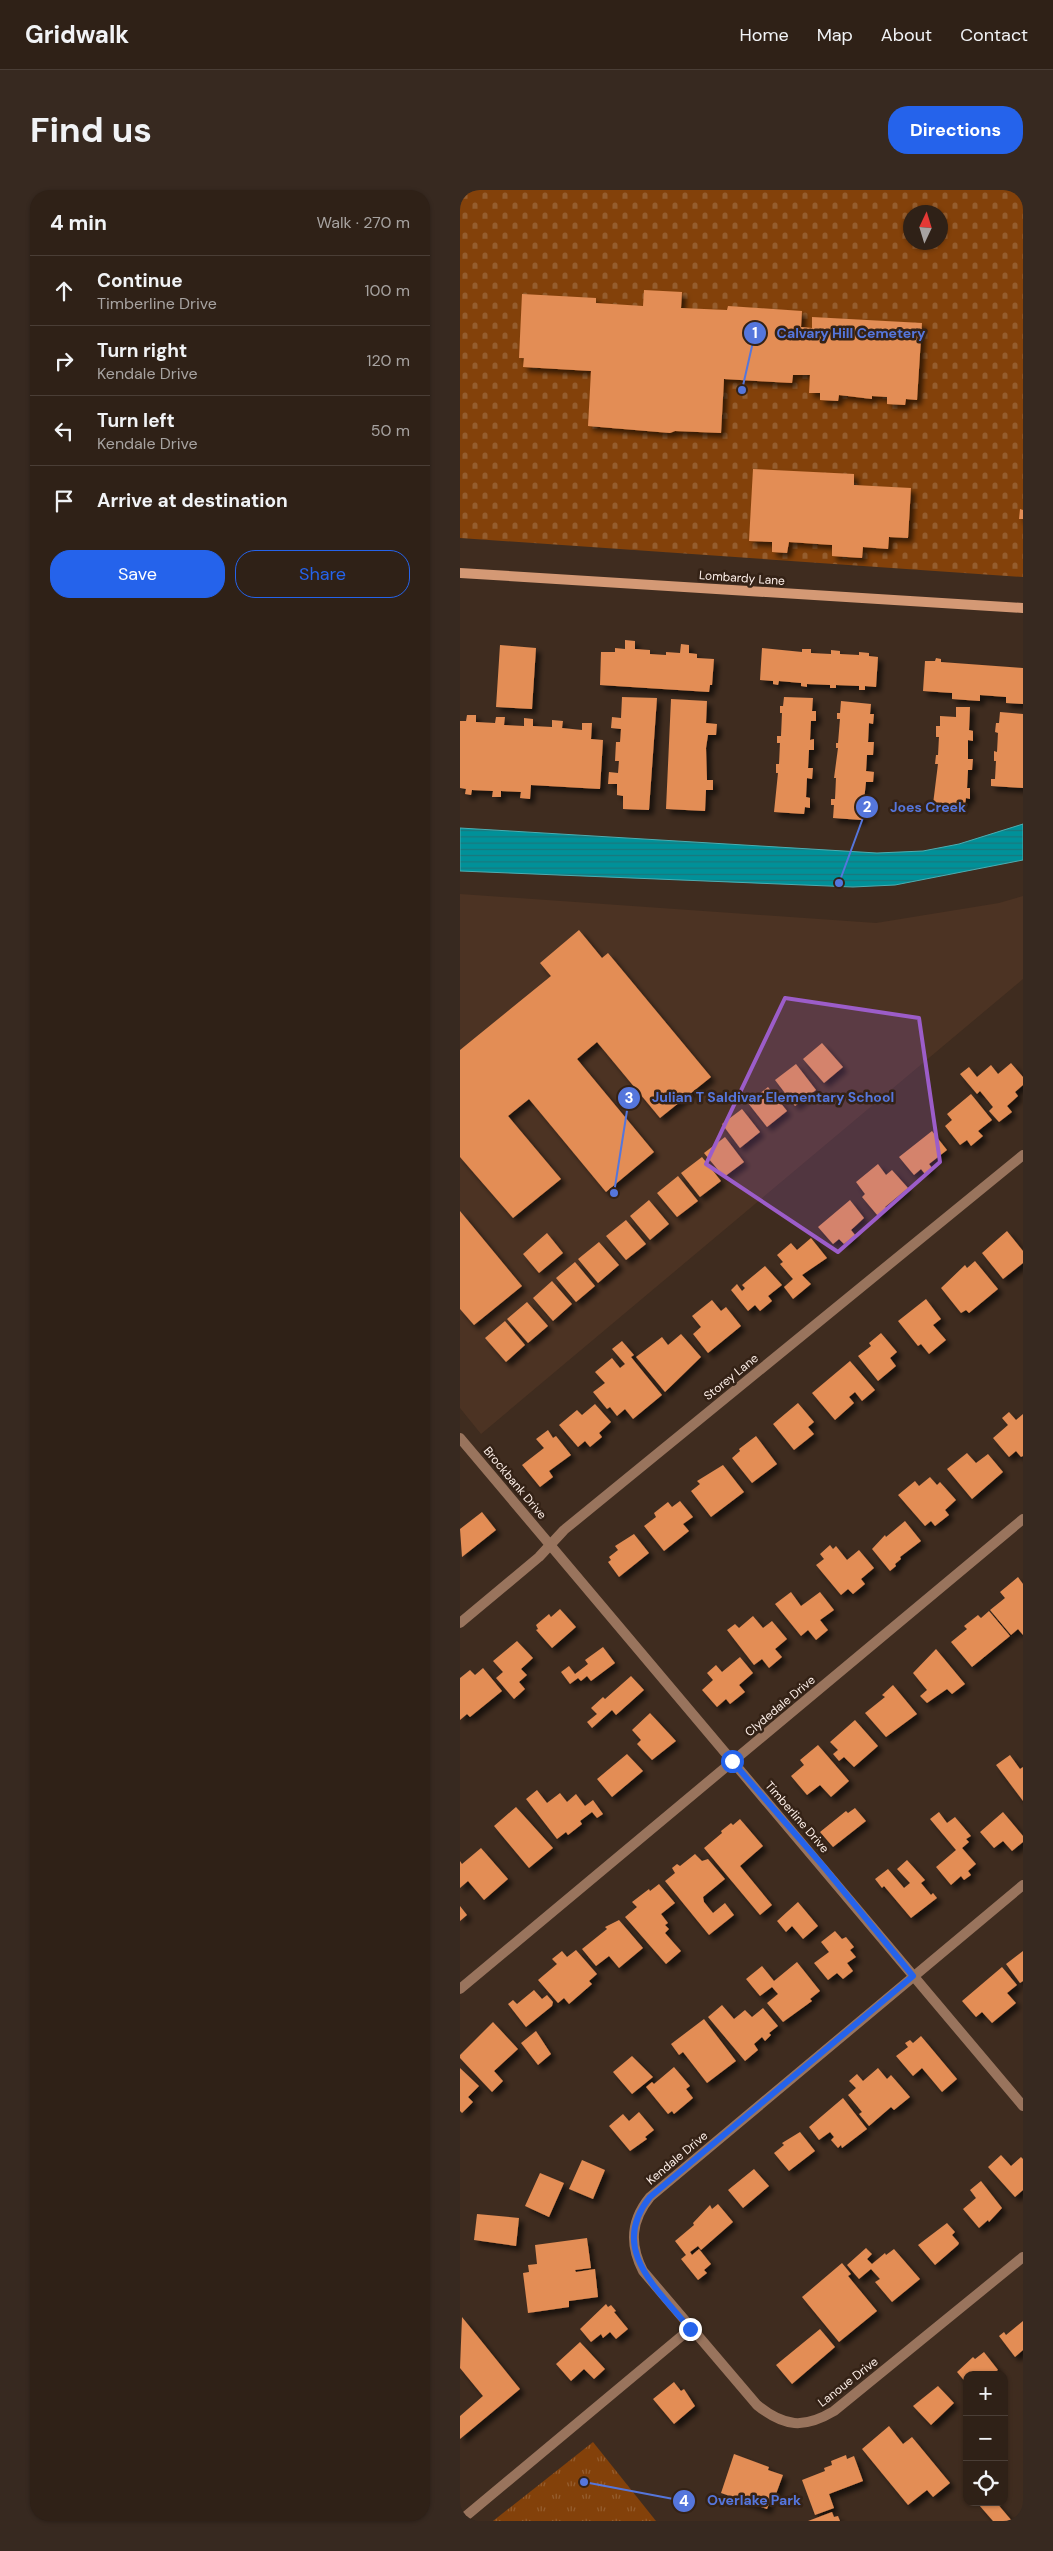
<!DOCTYPE html>
<html lang="en">
<head>
<meta charset="utf-8">
<style>
  :root { --surface:#2f2117; --page:#372920; --text:#f1f3f6; --muted:#a7a3a1; --line:#4a3e36; --accent:#2563eb }
  body { margin:0; font-family:"DM Sans",sans-serif; background:var(--page); color:var(--text) }
  .controls { position:absolute; right:15px; bottom:15px; display:grid; overflow:hidden; border-radius:10px; box-shadow:0 1px 4px #0004 }
  .controls button { width:45px; height:45px; display:grid; place-items:center; padding:0; border:0; border-bottom:1px solid var(--line); background:var(--surface); color:var(--text); font:25px sans-serif }
  .compass { position:absolute; left:443px; top:15px; width:45px; height:45px; border-radius:50%; background:var(--surface); box-shadow:0 1px 4px #0004; rotate:4deg }
  .stop { position:absolute; width:15px; height:15px; margin:-11px; border:4px solid #2563eb; border-radius:50%; background:#fff }
  .stop.end { background:#2563eb; border-color:#fff; box-shadow:0 1px 5px #0008 }
  .list { margin:0; padding:0; list-style:none }
  h2 { display:flex; justify-content:space-between; align-items:center; height:65px; margin:0; padding:0 20px; font-size:21px }
  h2 small { font-size:16px; font-weight:400; color:var(--muted) }
  .list li { display:grid; grid-template-columns:32px 1fr auto; gap:15px; align-items:center; box-sizing:border-box; height:70px; padding:0 20px; border-top:1px solid var(--line) }
  .list b { display:block; font-size:19px; white-space:nowrap }
  .list p { margin:0; font-size:16px; white-space:nowrap; color:var(--muted) }
  .list em { font-size:16px; font-style:normal; color:var(--muted) }
  .actions { display:flex; gap:10px; padding:15px 20px }
  .actions a { flex:1; padding:11px 0; border:1px solid var(--accent); border-radius:20px; text-align:center; font-size:18px; color:var(--accent) }
  .actions .main { background:var(--accent); color:#fff }
  .icon { flex:none; width:28px; height:28px; fill:none; stroke:currentColor; stroke-width:2; stroke-linecap:round; stroke-linejoin:round }
  .map { position:relative; flex:none; width:563px; height:2331px; overflow:hidden; border-radius:20px }
  header { display:flex; align-items:center; gap:30px; box-sizing:border-box; height:70px; padding:0 25px; background:var(--surface); border-bottom:1px solid var(--line) }
  header strong { font-size:24px }
  nav { display:flex; gap:28px; margin-inline-start:auto; font-size:18px }
  .intro { display:flex; align-items:center; justify-content:space-between; box-sizing:border-box; height:120px; padding:0 30px }
  h1 { margin:0; font-size:35px }
  .button { padding:12px 22px; border-radius:20px; background:var(--accent); color:#fff; font-size:18px; font-weight:700 }
  main { display:flex; gap:30px; padding:0 30px }
  aside { flex:1; background:var(--surface); border-radius:20px; box-shadow:0 1px 4px #0004 }
  .map>svg:first-child { display:block }
  .built { fill:#4c3323 }
  .cemetery { fill:url(#cemetery-stones); fill-rule:evenodd }
  .park { fill:url(#park-tufts) }
  .water { fill:url(#water-rules); stroke:#4cadb1 }
  .building { fill:#e38d55; filter:url(#shadow) }
  .lines { fill:none; stroke-linecap:round; stroke-linejoin:round }
  .minor { stroke:#99745d; stroke-width:10 }
  .tertiary { stroke:#99745d; stroke-width:10 }
  .secondary { stroke:#d49975; stroke-width:10 }
  .route { stroke:#2563eb; stroke-width:6 }
  .marked { fill:#9c5dc9; fill-opacity:0.2; stroke:#9c5dc9; stroke-width:4; stroke-linejoin:round }
  .labels { text-anchor:middle; stroke-width:5; stroke-linejoin:round; paint-order:stroke }
  .street-label { font-size:12px; fill:#fdefe8; stroke:#342216 }
  .leader { fill:none; stroke:#5576dc; stroke-width:2 }
  .callout-dot { fill:#5576dc; stroke:#342216; stroke-width:2 }
  .mark-label { font-size:15px; text-anchor:middle; font-weight:bold; fill:#fff }
  .callout-label { font-size:14px; text-anchor:middle; font-weight:bold; fill:#5576dc; stroke:#342216; stroke-width:5; stroke-linejoin:round; paint-order:stroke }
</style>
</head>
<body>
<header>
<strong>Gridwalk</strong>
<nav><a>Home</a><a>Map</a><a>About</a><a>Contact</a></nav>
</header>
<div class="intro"><h1>Find us</h1><a class="button">Directions</a></div>
<main>
<aside>
<h2>4 min<small>Walk · 270 m</small></h2>
<ul class="list">
<li><svg class="icon" aria-label="ahead" viewBox="0 0 24 24"><path d="M12 20V5M6 11l6-6 6 6"/></svg><div><b>Continue</b><p>Timberline Drive</p></div><em>100 m</em></li>
<li><svg class="icon" aria-label="right" viewBox="0 0 24 24"><path d="M7 20v-9h11M14 6l5 5-5 5"/></svg><div><b>Turn right</b><p>Kendale Drive</p></div><em>120 m</em></li>
<li><svg class="icon" aria-label="left" viewBox="0 0 24 24"><path d="M17 20v-9H6M10 6l-5 5 5 5"/></svg><div><b>Turn left</b><p>Kendale Drive</p></div><em>50 m</em></li>
<li><svg class="icon" aria-label="arrive" viewBox="0 0 24 24"><path d="M6 21V4h12l-3 4 3 4H6"/></svg><div><b>Arrive at destination</b></div></li>
</ul>
<div class="actions"><a class="main">Save</a><a>Share</a></div>
</aside>
<div class="map">
<svg width="563" height="2331" viewBox="0 0 563 2331">
  <defs>
    <pattern id="cemetery-stones" width="16" height="16" patternUnits="userSpaceOnUse" patternTransform="scale(1.25)"><rect width="16" height="16" fill="#83410a"/><path d="M2 7V4a2 2 0 0 1 4 0v3zM10 15v-3a2 2 0 0 1 4 0v3z" fill="#955d2e"/></pattern>
    <pattern id="park-tufts" width="24" height="20" patternUnits="userSpaceOnUse" patternTransform="scale(1.25)"><rect width="24" height="20" fill="#83410a"/><path d="M3 7l-1-3M5 7V3M7 7l1-3M15 17l-1-3M17 17v-4M19 17l1-3" fill="none" stroke="#955d2e"/></pattern>
    <pattern id="water-rules" width="6" height="5" patternUnits="userSpaceOnUse" patternTransform="scale(1.25)"><rect width="6" height="5" fill="#009199"/><path d="M0 2.5h6" fill="none" stroke="#1b777c"/></pattern>
    <filter id="shadow"><feDropShadow dx="4.5" dy="4.5" stdDeviation="2.5" flood-color="#0009"/></filter>
  </defs>
  <rect width="100%" height="100%" fill="#3f2c1f"/>
  <path class="built" d="M0 704 416 733 539 713 563 706V789L21 1244 0 1218Z"/>
  <path class="cemetery" d="M0 0H563V387L0 348ZM450 22H480V52H450Z"/>
  <path class="park" d="M133 2252 196 2331H33Z"/>
  <path class="water" d="M563 634V670L435 695 393 697 0 681V638L417 663 463 661 499 654Z"/>
  <path class="building" d="M184 100 222 102 221 118 267 120 268 116 342 121 341 137 352 138V127L462 133 457 210 446 209 445 215 427 214V207L412 206V209L379 205 378 211 360 210V203H349L350 185H333L332 193 264 189 261 243 215 241 210 243 128 236 131 181 63 177 64 168H59L62 104 136 108V113L183 116Z
    M293 279 394 284V295L451 298 448 348 429 347 428 359 403 357 402 368 372 366V355L329 352 327 363 312 362V352L289 351Z
    M560 319 563 320V329H559Z
    M165 450 175 451V459L190 460V464L206 465V462L220 463 221 454 229 455V463L237 464V468L254 469 252 495H250L249 502 140 495 141 462H155V458L165 459Z
    M40 455 76 458 72 519 36 517Z
    M302 458 342 462V459H351V463L371 464V460L380 461V464L399 465V462L409 463V466L418 467 416 497 405 496V500H399V496L376 495V498H370V495L347 494V497L341 496V493L319 491 318 495 313 494V491L300 490Z
    M476 468 481 469V472L563 478V514L546 513V507L520 505V511L492 509V503L463 501 465 471H475Z
    M162 507 197 508 189 620 163 619V606L157 605V594H148L149 582 158 583 159 571H155L156 552H160L161 539 151 538 152 527 161 528Z
    M324 507 353 508 352 521H356V531H351L350 550 354 549V560H349L348 578H353L352 589 347 588 346 607 350 608V618L345 617 344 624 314 622 318 583H316V574H319L320 553H317V546H321L322 523H320V516H323Z
    M211 509 247 511 246 533 257 534 256 545H248L246 558 247 590H253V600H246L245 621 206 619Z
    M381 511 411 514 410 524H414L413 534 409 533 408 552H414L413 565H407L406 581 414 582 413 592H406L404 610 411 611V623H403L402 630 373 628 374 615H371V609H375L376 588H374L378 558H376V553H378L380 529H377V523H380Z
    M496 517H510L509 540 513 541V551L508 550V569H513L512 580H508L507 598H510V609L506 608 505 615 473 614 478 574H475L476 565H478L479 547H476V536H480V526L496 527Z
    M540 522 563 524V598L531 596V589H535L536 571H534V561L537 562 538 543 535 542 536 533H539Z
    M7 525H16V532L35 533 36 527H45L44 535 64 536V528L73 529V536L92 537V530L103 531 102 538 122 540V533H132L131 549 143 550 140 599 71 595 70 609 60 608 61 602 41 601V607H32L33 601 12 600 11 605 5 604 6 599 0 598V531H6Z
    M119 740 142 768 148 763 251 887 200 928 137 852 117 869 194 962 146 1002 69 909 48 926 101 989 53 1028 0 967V860L91 786 80 773Z
    M362 853 383 877 364 893 343 869Z
    M551 873 563 887V895L555 902 558 906 547 916 552 922 539 932 529 921 533 917 520 901 517 904 500 884 509 877 517 887 531 875 538 884Z
    M336 874 356 900 335 916 315 890Z
    M308 897 327 921 307 937 288 913Z
    M511 904 532 930 518 941 523 946 511 956 507 950 500 955 485 936 492 930 487 924Z
    M282 919 300 942 280 958 262 934Z
    M472 941 487 960 469 974 472 978 465 984 461 979 454 985 439 967Z
    M265 947 284 972 264 987 244 963Z
    M242 967 261 991 240 1007 221 983Z
    M418 974 426 985 432 980 448 998 425 1017 427 1019 418 1026 402 1007 405 1004 396 992Z
    M218 986 238 1011 217 1027 197 1003Z
    M189 1010 209 1034 190 1050 170 1026Z
    M390 1010 404 1028 391 1040 395 1045 384 1054 379 1049 373 1054 358 1037Z
    M0 1021 62 1096 14 1135 0 1119Z
    M166 1030 186 1054 166 1070 146 1046Z
    M547 1041 563 1061V1073L543 1089 522 1063Z
    M87 1043 103 1063 79 1083 63 1064Z
    M351 1048 367 1068 342 1085 351 1094 333 1109 324 1097 333 1089 320 1074 323 1072 317 1065 331 1053 337 1060Z
    M139 1052 159 1075 138 1093 118 1069Z
    M515 1071 538 1099 509 1123 506 1120 501 1123 481 1098 505 1075 507 1078Z
    M115 1072 135 1096 116 1112 96 1088Z
    M305 1076 322 1095 308 1106 312 1111 300 1121 295 1115 288 1121 271 1100 277 1094 282 1101 285 1098 282 1095Z
    M92 1091 112 1114 93 1131 73 1108Z
    M466 1109 481 1129 473 1135 486 1150 469 1164 461 1154 458 1156 438 1131Z
    M252 1110 261 1121 266 1117 281 1136 248 1163 233 1144 241 1137 232 1126Z
    M67 1112 88 1136 68 1153 47 1129Z
    M45 1131 65 1155 46 1172 25 1148Z
    M421 1143 437 1162 430 1168 436 1176 418 1191 398 1166 411 1156 409 1153Z
    M221 1144 241 1167 205 1202 176 1167 202 1147 208 1155Z
    M162 1151 174 1165 171 1167 202 1205 173 1229 165 1219 157 1226 150 1217 147 1219 133 1202 145 1193 135 1182 152 1168 160 1178 165 1174 152 1159Z
    M390 1171 415 1200 402 1211 395 1202 389 1207 394 1213 375 1230 352 1203Z
    M338 1213 354 1232 348 1237 354 1244 334 1260 313 1234Z
    M135 1214 151 1232 139 1243 142 1247 130 1257 125 1251 118 1257 99 1235 117 1220 122 1225Z
    M549 1222 556 1230 563 1224V1266L561 1267 556 1261 549 1267 533 1248 548 1235 542 1228Z
    M88 1240 93 1248 96 1246 111 1265 89 1281 93 1287 80 1297 62 1275 84 1258 76 1249Z
    M296 1246 317 1274 292 1293 272 1268 280 1261 279 1259Z
    M507 1263 516 1273 528 1264 543 1282 512 1309 487 1279Z
    M263 1275 284 1302 251 1327 231 1301 240 1294 237 1291Z
    M470 1287 477 1295 480 1292 496 1310 485 1320 489 1325 475 1336 471 1331 465 1336 438 1305 455 1291 459 1296Z
    M220 1311 233 1327 223 1334 229 1341 204 1361 184 1336 196 1327 194 1323 208 1312 212 1317Z
    M22 1322 36 1340 2 1367 0 1339Z
    M445 1331 461 1351 440 1367 441 1369 435 1374 436 1376 430 1381 412 1359 425 1345 426 1347Z
    M174 1344 189 1363 159 1387 148 1372 151 1370 149 1367 158 1360 155 1356Z
    M370 1355 373 1359 376 1356 387 1370 399 1360 414 1378 401 1389 405 1394 393 1404 388 1399 381 1405 356 1375 364 1369 360 1364Z
    M558 1387 563 1394V1445L558 1439 551 1445 530 1420 545 1408 540 1402Z
    M331 1402 341 1416 360 1402 374 1420 360 1430 368 1440 356 1450 348 1440 341 1446 315 1414Z
    M100 1419 116 1437 92 1458 76 1440 78 1439 76 1435 89 1424 91 1427Z
    M529 1421 550 1446 512 1477 491 1452 507 1439 504 1436 518 1425 521 1428Z
    M293 1426 303 1438 312 1431 327 1449 315 1459 322 1467 309 1478 302 1469 294 1475 267 1440 275 1434 279 1438Z
    M57 1451 73 1468 61 1479 67 1485 59 1492 65 1499 54 1509 36 1488 43 1482 33 1471Z
    M143 1457 155 1473 131 1491 127 1486 121 1491 118 1488 110 1494 101 1482 109 1476 115 1484 128 1474 125 1470Z
    M476 1459 505 1494 492 1504 487 1499 467 1513 460 1506 467 1500 453 1483Z
    M280 1467 293 1483 279 1495 285 1502 270 1514 266 1509 257 1517 242 1500 253 1490 247 1483 256 1475 262 1482Z
    M23 1478 42 1501 10 1527 7 1524 0 1530V1488L10 1480 15 1485Z
    M171 1486 184 1500 156 1525 152 1520 132 1538 127 1532 137 1524 131 1518 143 1507 145 1509Z
    M433 1495 457 1524 426 1547 405 1523 425 1507 422 1505Z
    M190 1523 216 1551 192 1570 177 1554 181 1550 172 1540Z
    M395 1530 418 1556 394 1577 384 1567 379 1571 373 1564 378 1560 370 1552Z
    M358 1555 389 1591 371 1607 360 1595 347 1605 331 1586 344 1575 340 1570Z
    M167 1564 183 1581 152 1607 137 1589Z
    M550 1565 560 1579 563 1577V1611L536 1575Z
    M77 1600 87 1613 100 1603 107 1612 116 1604 125 1616 133 1610 143 1624 137 1628 132 1622 120 1631 122 1634 108 1645 106 1642 97 1649 66 1609Z
    M56 1617 93 1658 69 1678 34 1636Z
    M395 1618 406 1631 373 1657 360 1642 386 1621 388 1623Z
    M479 1622 487 1633 495 1627 511 1646 506 1649 509 1652 502 1658 516 1674 508 1681 511 1685 504 1690 501 1686 491 1695 476 1677 496 1660 470 1629Z
    M543 1622 563 1646V1652L552 1661 543 1651 534 1658 520 1642Z
    M280 1629 303 1656 280 1676 312 1715 300 1725 244 1658 262 1643 261 1641 271 1633 273 1635Z
    M21 1658 48 1689 24 1710 8 1691 0 1698V1671L2 1674Z
    M235 1664 242 1671 248 1669 265 1689 243 1707 244 1712 253 1723 265 1713 274 1725 249 1745 205 1691 215 1683 212 1678 217 1674 220 1676Z
    M447 1670 465 1690 461 1693 471 1705 473 1703 477 1708 451 1728 424 1696 422 1698 415 1689 428 1679 444 1698 450 1693 437 1679Z
    M199 1694 215 1713 201 1724 208 1733 205 1735 209 1739 205 1743 221 1761 206 1774 165 1727 177 1717 172 1712 189 1699 190 1701Z
    M338 1712 358 1736 343 1749 332 1736 326 1742 317 1731Z
    M0 1716 7 1725 0 1731Z
    M159 1730 183 1758 159 1778 149 1766 136 1776 122 1759 147 1739 145 1737Z
    M375 1741 382 1749 386 1747 394 1757 390 1760 396 1767 387 1773 393 1781 383 1789 377 1783 368 1790 354 1773 369 1762 361 1752Z
    M116 1760 137 1784 129 1791 132 1794 109 1814 104 1808 98 1813 78 1790 97 1774 92 1769 102 1761 107 1767Z
    M563 1761V1791L560 1793 546 1774Z
    M337 1772 360 1801 350 1809 352 1811 323 1832 307 1813 318 1804 312 1797 300 1806 286 1789 302 1776 314 1791Z
    M542 1777 557 1795 547 1803 556 1813 532 1833 522 1822 516 1827 502 1811Z
    M74 1800 82 1809 87 1805 93 1812 92 1816 66 1837 48 1814 53 1810 57 1814Z
    M262 1815 274 1829 285 1820 292 1827 303 1818 318 1836 309 1843 311 1845 305 1851 302 1847 294 1854 298 1860 285 1871 248 1827Z
    M244 1829 276 1871 247 1893 223 1862 219 1865 211 1854Z
    M33 1832 58 1859 34 1881 43 1891 32 1902 0 1868V1865Z
    M76 1841 91 1864 78 1875 61 1853Z
    M461 1846 497 1889 482 1902 462 1878 453 1886 436 1866 448 1857 445 1853 450 1850 453 1853Z
    M172 1866 193 1887 172 1904 153 1882Z
    M214 1877 230 1896 226 1899 233 1908 214 1924 212 1921 208 1924 186 1897 192 1892 194 1894Z
    M0 1878 19 1896 8 1907 13 1912 2 1923 0 1921Z
    M418 1878 427 1889 431 1885 450 1907 434 1920 431 1917 409 1936 399 1924 402 1922 388 1905 396 1898 389 1891 397 1884 403 1891Z
    M383 1908 407 1939 382 1958 381 1955 378 1958 371 1950 374 1947 370 1942 359 1950 349 1937Z
    M179 1922 194 1940 185 1947 187 1949 170 1961 149 1936 163 1924 169 1931Z
    M340 1942 355 1961 329 1981 314 1963 324 1955 322 1953Z
    M541 1965 551 1976 561 1967 563 1969V2000L555 2007 528 1977Z
    M122 1970 145 1980 133 2009 109 1999Z
    M294 1979 309 1996 283 2018 268 2000Z
    M80 1983 104 1993 89 2027 65 2016Z
    M521 1991 542 2018 529 2032 528 2030 519 2038 503 2019 516 2008 510 2000Z
    M258 2014 273 2032 241 2060 238 2056 230 2062 232 2065 239 2059 251 2074 244 2080 247 2083 238 2090 221 2069 226 2065 215 2051 234 2035 233 2033 250 2015 252 2019Z
    M17 2024 59 2028 56 2056 14 2050Z
    M487 2033 495 2042 492 2045 499 2053 498 2055 475 2075 458 2055Z
    M127 2048 131 2078 115 2080 116 2082 135 2079 138 2107 109 2111V2117L68 2123 63 2083 69 2082 68 2075 77 2074 75 2055Z
    M406 2058 412 2064 407 2069 412 2074 425 2063 426 2065 434 2059 460 2089 432 2112 415 2092 420 2089 411 2079 399 2089 387 2075Z
    M382 2073 391 2084 388 2086 417 2121 379 2152 342 2107Z
    M146 2114 148 2117 151 2115 156 2121 154 2122 168 2139 156 2149 150 2142 143 2148 141 2144 131 2152 120 2139Z
    M2 2127 60 2199 0 2249V2226L23 2206 0 2178Z
    M563 2131V2160L555 2167 539 2146 544 2142 546 2145Z
    M360 2139 375 2157 332 2194 316 2175Z
    M120 2152 145 2179 134 2189 124 2179 111 2191 96 2174Z
    M524 2162 538 2180 531 2185H507V2194L497 2182 513 2167 515 2169Z
    M214 2192 221 2201 224 2199 235 2216 214 2234 193 2209Z
    M478 2196 494 2213 471 2235 453 2216Z
    M429 2236 443 2254 452 2247 490 2293 473 2307 467 2300 448 2315 402 2259Z
    M274 2264 309 2277 308 2280 323 2285 316 2304 313 2303 307 2319 261 2303Z
    M386 2265 387 2269 394 2266 403 2291 369 2304 374 2318 355 2325 342 2290 365 2281 364 2278 372 2275 371 2271Z
    M522 2312H536L552 2331H533L519 2315Z
    M372 2322 374 2327 378 2326 380 2331H348Z
    M563 2322V2331H553Z"/>
  <g class="lines">
    <path class="minor" d="M0 1433 79 1367 104 1340 563 965
      M563 1695 190 2007C171 2030 169 2054 183 2081L297 2215C324 2237 344 2239 374 2221L563 2067
      M0 1799 563 1329
      M0 2331 230 2139"/>
    <path class="tertiary" d="M0 1248 563 1916"/>
    <path class="secondary" d="M0 383 563 418"/>
  </g>
  <g class="lines">
    <path class="route" d="M230 2139C197 2098 148 2059 190 2007L453 1786 363 1676 272 1571"/>
  </g>
  <path class="marked" d="M325 808 459 828 480 972 378 1062 246 974Z"/>
  <g class="labels">
    <g class="street-label">
      <text transform="translate(282 388) rotate(4)" y="4">Lombardy Lane</text>
      <text transform="translate(271 1187) rotate(-39)" y="4">Storey Lane</text>
      <text transform="translate(55 1293) rotate(50)" y="4">Brockbank Drive</text>
      <text transform="translate(320 1516) rotate(-40)" y="4">Clydedale Drive</text>
      <text transform="translate(337 1627) rotate(49)" y="4">Timberline Drive</text>
      <text transform="translate(217 1968) rotate(-40)" y="4">Kendale Drive</text>
      <text transform="translate(388 2192) rotate(-38)" y="4">Lanoue Drive</text>
    </g>
  </g>
  <path class="leader" d="M282 200L295 143M379 693L407 617M154 1003L169 908M124 2292L224 2311"/>
  <g class="callout-dot">
    <circle cx="282" cy="200" r="5"/>
    <circle cx="379" cy="693" r="5"/>
    <circle cx="154" cy="1003" r="5"/>
    <circle cx="124" cy="2292" r="5"/>
    <circle cx="295" cy="143" r="12"/>
    <circle cx="407" cy="617" r="12"/>
    <circle cx="169" cy="908" r="12"/>
    <circle cx="224" cy="2311" r="12"/>
  </g>
  <g class="mark-label">
    <text x="295" y="148">1</text>
    <text x="407" y="622">2</text>
    <text x="169" y="913">3</text>
    <text x="224" y="2316">4</text>
  </g>
  <g class="callout-label">
    <text x="391" y="148">Calvary Hill Cemetery</text>
    <text x="468" y="622">Joes Creek</text>
    <text x="313" y="912">Julian T Saldivar Elementary School</text>
    <text x="294" y="2315">Overlake Park</text>
  </g>
</svg>
<div class="controls">
<button>+</button>
<button>−</button>
<button><svg class="icon" aria-label="locate" viewBox="0 0 24 24"><circle cx="12" cy="12" r="6"/><path d="M12 2v4M12 18v4M2 12h4M18 12h4"/></svg></button>
</div>
<svg class="compass" viewBox="-18 -18 36 36"><path d="M0-13l5 13h-10z" fill="#e53935"/><path d="M0 13l5-13h-10z" fill="#a7a3a1"/></svg>
<div class="stop" style="left:272px;top:1571px"></div>
<div class="stop end" style="left:230px;top:2139px"></div>
</div>
</main>
</body>
</html>
